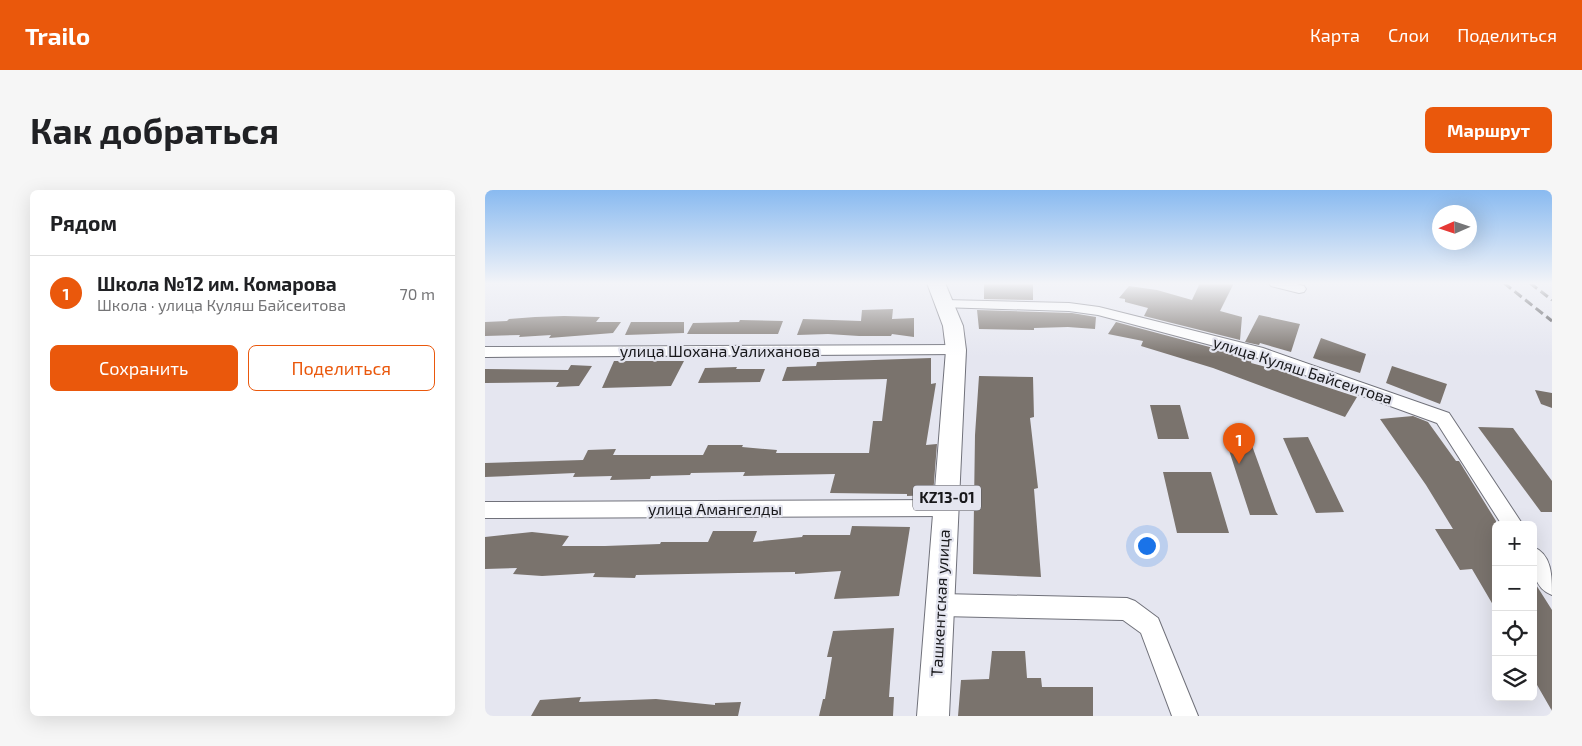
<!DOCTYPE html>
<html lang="ru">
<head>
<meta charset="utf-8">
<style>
  :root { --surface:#fff; --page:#f6f6f6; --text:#202124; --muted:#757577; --line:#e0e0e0; --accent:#ea580c }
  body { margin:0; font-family:"Exo 2",sans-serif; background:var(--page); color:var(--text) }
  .controls { position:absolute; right:15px; bottom:15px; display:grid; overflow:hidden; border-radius:8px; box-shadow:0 5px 20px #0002 }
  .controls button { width:45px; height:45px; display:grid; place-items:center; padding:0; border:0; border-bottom:1px solid var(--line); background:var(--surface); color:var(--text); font:25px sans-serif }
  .compass { position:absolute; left:947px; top:15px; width:45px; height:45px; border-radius:50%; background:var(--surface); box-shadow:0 5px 20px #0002; rotate:267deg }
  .you { position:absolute; left:661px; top:355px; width:18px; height:18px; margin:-12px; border:4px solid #fff; border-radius:50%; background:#1a73e8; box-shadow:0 0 0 8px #1a73e833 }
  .badge { display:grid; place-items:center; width:32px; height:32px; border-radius:50%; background:var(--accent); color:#fff; font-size:16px; font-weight:700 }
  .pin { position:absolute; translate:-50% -41px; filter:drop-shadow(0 1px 2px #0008) }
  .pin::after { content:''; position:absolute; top:26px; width:18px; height:15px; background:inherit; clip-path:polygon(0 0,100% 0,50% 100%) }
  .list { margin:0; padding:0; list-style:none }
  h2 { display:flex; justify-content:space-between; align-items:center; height:65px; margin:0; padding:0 20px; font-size:21px }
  h2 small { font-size:16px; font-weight:400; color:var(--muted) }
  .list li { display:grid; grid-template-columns:32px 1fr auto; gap:15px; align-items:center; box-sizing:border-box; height:75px; padding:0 20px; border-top:1px solid var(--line) }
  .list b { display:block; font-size:19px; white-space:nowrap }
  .list p { margin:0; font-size:16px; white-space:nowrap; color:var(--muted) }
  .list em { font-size:16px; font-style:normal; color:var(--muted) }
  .actions { display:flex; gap:10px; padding:15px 20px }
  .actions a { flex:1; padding:11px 0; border:1px solid var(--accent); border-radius:8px; text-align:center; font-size:18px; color:var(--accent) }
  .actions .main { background:var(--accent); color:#fff }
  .icon { flex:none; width:28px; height:28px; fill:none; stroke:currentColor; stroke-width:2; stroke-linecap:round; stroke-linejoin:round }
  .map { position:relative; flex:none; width:1067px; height:526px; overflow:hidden; border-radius:8px }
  header { display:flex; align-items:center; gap:30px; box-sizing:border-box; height:70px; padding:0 25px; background:var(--accent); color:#fff }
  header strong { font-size:24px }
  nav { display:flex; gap:28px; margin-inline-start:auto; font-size:18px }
  .intro { display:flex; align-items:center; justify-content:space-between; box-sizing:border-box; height:120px; padding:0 30px }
  h1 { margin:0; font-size:35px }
  .button { padding:12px 22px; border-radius:8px; background:var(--accent); color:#fff; font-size:18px; font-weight:700 }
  main { display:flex; gap:30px; padding:0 30px }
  aside { flex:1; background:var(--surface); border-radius:8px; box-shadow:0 5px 20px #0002 }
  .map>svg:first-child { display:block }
  .building { fill:#7a736d }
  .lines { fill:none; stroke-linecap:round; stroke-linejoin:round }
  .minor-casing { stroke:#70717a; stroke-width:2 }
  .major-casing { stroke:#70717a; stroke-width:2 }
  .minor { fill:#fff; fill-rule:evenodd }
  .major { fill:#fff; fill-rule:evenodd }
  .rail { stroke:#434347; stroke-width:3; stroke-dasharray:9 4.5; stroke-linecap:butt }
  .labels { text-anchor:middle; stroke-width:4.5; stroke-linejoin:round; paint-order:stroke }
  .shield { fill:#e5e6f0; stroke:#56565b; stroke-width:1 }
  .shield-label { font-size:15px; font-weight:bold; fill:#18181b }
  .street-label { font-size:16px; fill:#18181b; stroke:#e5e6f0 }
</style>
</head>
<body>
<header>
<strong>Trailo</strong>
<nav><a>Карта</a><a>Слои</a><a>Поделиться</a></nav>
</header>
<div class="intro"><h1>Как добраться</h1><a class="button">Маршрут</a></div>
<main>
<aside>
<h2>Рядом<small></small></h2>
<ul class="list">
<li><span class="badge">1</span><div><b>Школа №12 им. Комарова</b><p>Школа · улица Куляш Байсеитова</p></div><em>70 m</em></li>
</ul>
<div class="actions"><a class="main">Сохранить</a><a>Поделиться</a></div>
</aside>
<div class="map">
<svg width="1067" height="526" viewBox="0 0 1067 526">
  <rect width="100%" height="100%" fill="#e5e6f0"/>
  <path class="building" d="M499 93H548V110L499 109Z
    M715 93H749L735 121 757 127 755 150 659 126 663 118 640 112V109L634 108 644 96 672 100 707 110Z
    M408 119 407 129 429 128V147L407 144 406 146H374L343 144 312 145 318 129 376 131 377 120Z
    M492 120 587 123 611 127 610 139 583 137 549 138V140L494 139Z
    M774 125 815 134 806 162 775 153 774 155 760 152Z
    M79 126 115 127 111 132H136L128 143 64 148 66 145 34 147 35 145 0 146V132L22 131 24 129 50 127Z
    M255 130 298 131 293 144H202L208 133 254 132Z
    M146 132H199V143L140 145Z
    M631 132 766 168H768L766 173 815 186 814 188 872 207 860 227 728 178 656 156 658 151 623 144Z
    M836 148 881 164 875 183 828 168Z
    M446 168V194L451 193 441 255 452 254 448 305 422 306V304L345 303 350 284 258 286 260 282 206 283 205 285 166 286 165 289 125 290 127 286 88 287 90 283 0 287V273L98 270 103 260 131 259 128 265H218L223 255H258L257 257 292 260 291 263H384L388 231H397L402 189 297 191 302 177 331 176 332 172Z
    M129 171H199L186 196 117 198Z
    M86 175 107 176 94 196 71 197 74 192 0 193V179L83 180Z
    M907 176 962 194 955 214 901 193Z
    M252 177 251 179H280L275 192 213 193 220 178Z
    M494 186 548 187 549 227 545 228 553 298 549 299 556 387 488 384 490 245Z
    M1050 200 1067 203V218L1056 214Z
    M665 215H695L704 249H673Z
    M928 226 943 232 971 271H974L1011 331V420L987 379 975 380 950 339H968L941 295 895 229Z
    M993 237 1028 238 1067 291V322H1056Z
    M823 247 859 322 831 323 798 248Z
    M765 250 791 322 793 325H765L741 251Z
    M678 282H726L744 343H692Z
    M367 336 425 337 414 406 349 409 356 381 310 384V382L151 385 150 388 108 387 110 383 57 386 28 384 32 378 0 379V347L47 342 84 346 77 356H120L175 354 176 352H223L228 341H272L268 352 317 347 318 345H365Z
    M1048 390 1067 420V521L1048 488Z
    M409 438 404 507H409L408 526H334L338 509H340L347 467H342L348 441Z
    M507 461H540L542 488H556L557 497H608V526H473L476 490 504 489Z
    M96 507 94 512 171 509 230 515V513L256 512 253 526H46L55 510Z"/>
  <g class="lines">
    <defs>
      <path id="minor" d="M784 93H808L819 96 821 99 819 102 814 103 786 96Z
        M460 110 584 113 614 117 778 158 964 223 1038 335H1017L952 233 767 166 613 125 584 121 455 117 453 114 455 111Z
        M471 155 477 156 479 160 477 164 0 167V157Z
        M461 310 468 312 471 318 468 324 461 326 0 328V312Z
        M1048 357C1067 364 1067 386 1067 405 1046 397 1048 375 1048 357Z
        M456 404 642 408 650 411 673 428 713 526H687L656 443 638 430 456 426 448 422 445 415 448 408Z"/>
      <path id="major" d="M442 93H460L478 136 481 160 464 526H432L461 160 458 136Z"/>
    </defs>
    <use href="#minor" class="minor-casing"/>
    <use href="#major" class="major-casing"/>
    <use href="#minor" class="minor"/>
    <use href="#major" class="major"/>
    <path class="rail" d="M1019 93 1067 131
      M1045 93 1067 110"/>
  </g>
  <linearGradient id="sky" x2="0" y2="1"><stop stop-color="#89baf0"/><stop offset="0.56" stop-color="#f3f4f8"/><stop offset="1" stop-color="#f3f4f8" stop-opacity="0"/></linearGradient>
  <rect width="1067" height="167" fill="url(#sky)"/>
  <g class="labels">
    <rect class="shield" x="428" y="295.5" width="68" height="25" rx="4"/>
    <g class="shield-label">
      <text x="462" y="313">KZ13-01</text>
    </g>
    <g class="street-label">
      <text x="235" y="167">улица Шохана Уалиханова</text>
      <text transform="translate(818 180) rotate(18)" y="6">улица Куляш Байсеитова</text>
      <text x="230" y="325">улица Амангелды</text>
      <text transform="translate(455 413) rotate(-87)" y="6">Ташкентская улица</text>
    </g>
  </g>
</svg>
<div class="controls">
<button>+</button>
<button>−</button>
<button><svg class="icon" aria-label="locate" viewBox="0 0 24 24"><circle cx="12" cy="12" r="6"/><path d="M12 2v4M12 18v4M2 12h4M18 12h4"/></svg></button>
<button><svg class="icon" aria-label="layers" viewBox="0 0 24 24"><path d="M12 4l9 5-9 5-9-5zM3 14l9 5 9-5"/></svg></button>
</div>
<svg class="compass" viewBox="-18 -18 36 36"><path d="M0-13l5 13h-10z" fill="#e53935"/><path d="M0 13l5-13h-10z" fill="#757577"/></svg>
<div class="you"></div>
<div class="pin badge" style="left:754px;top:274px">1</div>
</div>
</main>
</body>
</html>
